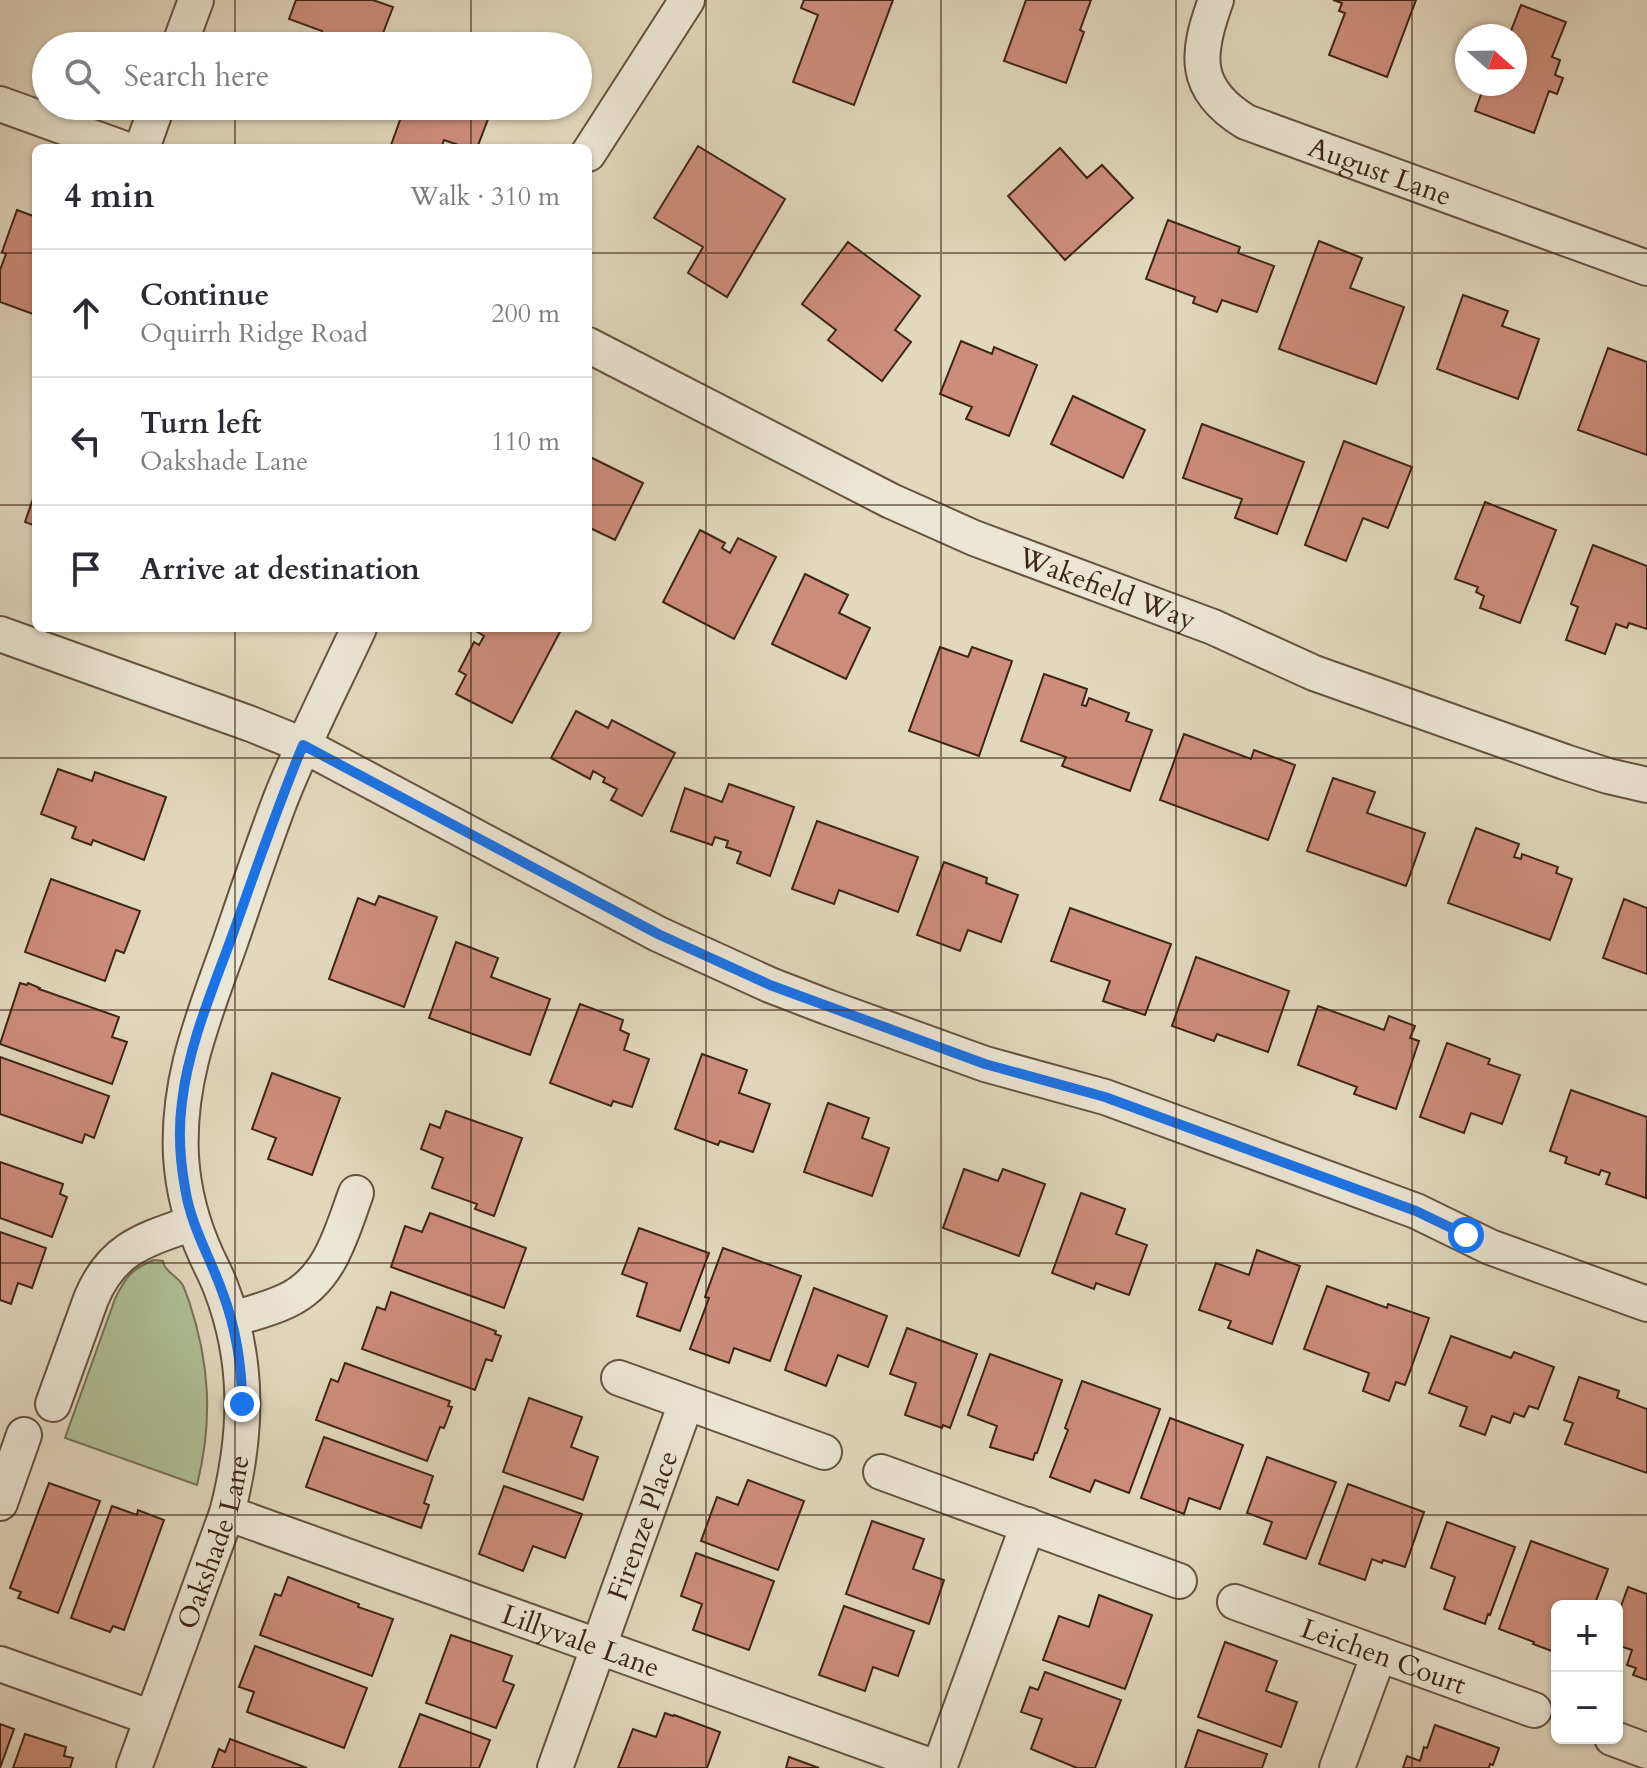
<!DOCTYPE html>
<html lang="en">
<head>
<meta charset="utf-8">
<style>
  :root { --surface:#fff; --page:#f7f7f7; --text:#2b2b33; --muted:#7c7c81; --line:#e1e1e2 }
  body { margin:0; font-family:Cardo,serif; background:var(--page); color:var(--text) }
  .controls { position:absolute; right:24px; bottom:24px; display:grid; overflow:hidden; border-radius:12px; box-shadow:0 2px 6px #0004 }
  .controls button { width:72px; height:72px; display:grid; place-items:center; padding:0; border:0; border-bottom:2px solid var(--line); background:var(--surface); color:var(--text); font:40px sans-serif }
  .compass { position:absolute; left:1455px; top:24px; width:72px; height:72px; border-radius:50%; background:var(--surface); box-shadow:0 2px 6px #0004; rotate:110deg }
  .stop { position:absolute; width:24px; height:24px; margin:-18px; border:6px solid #1a73e8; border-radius:50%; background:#fff }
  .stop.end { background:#1a73e8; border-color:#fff; box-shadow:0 2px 8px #0008 }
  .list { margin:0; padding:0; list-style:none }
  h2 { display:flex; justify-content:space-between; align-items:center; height:104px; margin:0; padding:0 32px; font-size:34px }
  h2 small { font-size:26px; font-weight:400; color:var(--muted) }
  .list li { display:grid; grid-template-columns:52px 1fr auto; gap:24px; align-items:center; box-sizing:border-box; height:128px; padding:0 32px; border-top:2px solid var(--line) }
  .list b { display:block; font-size:30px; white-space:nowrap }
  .list p { margin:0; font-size:26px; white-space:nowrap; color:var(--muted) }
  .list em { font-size:26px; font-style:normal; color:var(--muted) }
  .icon { flex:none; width:44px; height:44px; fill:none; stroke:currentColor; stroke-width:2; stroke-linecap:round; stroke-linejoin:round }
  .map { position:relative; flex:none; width:1647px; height:1768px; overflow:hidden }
  .search { position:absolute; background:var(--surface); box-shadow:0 2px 6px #0004; left:32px; top:32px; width:560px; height:88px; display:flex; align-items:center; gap:20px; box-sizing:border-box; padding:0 28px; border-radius:44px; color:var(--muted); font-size:30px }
  .panel { position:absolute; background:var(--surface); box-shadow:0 2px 6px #0004; left:32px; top:144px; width:560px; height:488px; border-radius:12px }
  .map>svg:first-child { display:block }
  .green { fill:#afbf95; stroke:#767256; stroke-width:2 }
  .building { fill:#cd8d7b; stroke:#3e2516; stroke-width:2 }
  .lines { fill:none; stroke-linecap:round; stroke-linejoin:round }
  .minor-casing { stroke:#675240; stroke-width:38 }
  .minor { stroke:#ece6d5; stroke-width:34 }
  .route { stroke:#1a73e8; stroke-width:10 }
  .grid { fill:none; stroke:#3e2516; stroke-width:2; stroke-opacity:0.55 }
  .labels { text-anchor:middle; stroke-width:7; stroke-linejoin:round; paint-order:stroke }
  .street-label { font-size:28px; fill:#3e2516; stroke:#ece6d5 }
</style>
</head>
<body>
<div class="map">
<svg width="1647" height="1768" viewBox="0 0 1647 1768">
  <rect width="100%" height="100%" fill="#e2d8be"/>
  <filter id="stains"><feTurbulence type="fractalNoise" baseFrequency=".0025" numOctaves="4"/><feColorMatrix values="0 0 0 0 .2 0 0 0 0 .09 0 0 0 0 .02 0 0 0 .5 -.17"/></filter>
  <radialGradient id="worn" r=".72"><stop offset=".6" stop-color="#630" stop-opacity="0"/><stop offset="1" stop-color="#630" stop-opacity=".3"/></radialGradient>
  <path class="green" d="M154 1260 163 1261C164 1271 176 1275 182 1284 185 1289 187 1296 189 1301 210 1364 213 1421 197 1485L65 1438 115 1299C125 1278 131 1269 154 1260Z"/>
  <path class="building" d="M296 0H373L393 7 378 46H317L322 31 289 19Z
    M804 0H893L854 105 793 82 818 15 801 8Z
    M1026 0H1091L1080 30 1084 32 1066 83 1004 61Z
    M1333 0H1416L1387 77 1329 55 1345 13 1339 11 1342 3Z
    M1521 5 1566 22 1552 57 1560 60 1555 75 1563 78 1557 94 1549 91 1534 133 1475 111 1485 84H1515V36H1509Z
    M405 106H493L477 148H467L444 140 441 148H390Z
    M698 146 785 199 727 297 688 273 703 247 654 218Z
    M1060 148 1087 178 1102 165 1133 198 1065 260 1008 196Z
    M17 210 36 217V315L0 302V270L6 254 2 252Z
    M1168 220 1240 247 1238 253 1274 266 1257 312 1222 300 1217 312 1193 303 1195 297 1146 279Z
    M1319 241 1362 258 1350 288 1404 307 1376 384 1279 349Z
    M848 242 920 296 895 330 911 342 882 381 828 340 836 330 802 304Z
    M1463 295 1508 311 1502 326 1539 339 1518 399 1437 369Z
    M961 341 992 354 994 347 1037 365 1009 436 966 419 972 407 940 394Z
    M1608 348 1647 362V455L1578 430Z
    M1073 396 1145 430 1123 478 1051 444Z
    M1202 424 1304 462 1277 534 1235 518 1242 499 1183 478Z
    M1344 441 1412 467 1388 528 1363 518 1346 561 1305 545Z
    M588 456 643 483 615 540 588 527Z
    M36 490V526L25 522Z
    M1485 502 1556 530 1520 623 1480 608 1484 596 1476 592 1478 587 1455 579Z
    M700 530 725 543 722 548 730 553 738 538 776 557 734 639 663 602Z
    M1593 545 1647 566V629L1629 623 1627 628 1616 624 1605 654 1566 640 1578 607 1571 604Z
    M805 574 848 595 839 613 870 628 846 679 772 644Z
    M562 628 512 723 456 694 466 675 459 671 474 642 479 645 484 636 471 628Z
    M940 647 968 657 972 647 1012 661 979 756 909 731Z
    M1044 674 1087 689 1082 705 1086 706 1089 698 1129 713 1126 721 1152 730 1130 791 1062 766 1066 757 1021 741Z
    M576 711 608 728 612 720 675 753 642 816 611 800 617 789 603 782 605 778 593 771 590 779 551 758Z
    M1184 734 1251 759 1254 750 1295 765 1268 840 1160 800Z
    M58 769 92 781 95 772 166 797 144 860 93 840 91 845 72 838 76 827 41 814Z
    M1333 778 1375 792 1367 813 1425 833 1406 886 1307 851Z
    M729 784 794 807 770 876 737 863 741 852 726 847 728 841 715 837 712 845 671 831 685 788 722 802Z
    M817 821 918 857 898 912 839 890 834 904 792 889Z
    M1476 828 1519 844 1514 857 1521 859 1522 854 1558 867 1556 873 1572 879 1550 940 1448 903Z
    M944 862 987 878 986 883 1018 895 1001 942 968 930 960 951 917 935Z
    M51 879 140 911 124 953 116 950 105 981 25 952Z
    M379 896 437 917 404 1007 329 979 358 898 375 905Z
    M1624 899 1647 908V974L1603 958Z
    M1070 908 1171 944 1145 1015 1103 1001 1110 981 1051 961Z
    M456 942 498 958 491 977 550 999 530 1055 429 1018Z
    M1196 957 1289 991 1268 1052 1217 1034 1214 1041 1172 1026Z
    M20 983 27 985 28 983 40 988 39 989 119 1017 112 1037 127 1042 112 1084 0 1044Z
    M580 1004 623 1020 620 1030 629 1034 624 1050 649 1059 632 1107 613 1101 611 1106 550 1083Z
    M1318 1006 1384 1030 1389 1016 1415 1026 1410 1038 1419 1041 1396 1109 1354 1094 1357 1087 1298 1065Z
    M1447 1043 1490 1059 1488 1064 1520 1075 1502 1124 1471 1113 1464 1133 1420 1117Z
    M702 1054 747 1070 739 1093 770 1104 753 1152 720 1141 718 1145 675 1129Z
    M0 1057 109 1096 94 1138 85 1134 82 1143 0 1114Z
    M272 1073 340 1098 312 1175 268 1159 276 1138 252 1129Z
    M1571 1090 1647 1117 1646 1198 1606 1184 1610 1173 1601 1170 1599 1175 1565 1163 1567 1157 1550 1151Z
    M828 1103 869 1118 862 1138 889 1148 872 1196 804 1172Z
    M446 1111 522 1138 494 1216 475 1209 477 1204 432 1188 443 1158 421 1149 430 1124 440 1128Z
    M0 1162 63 1184 60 1194 67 1197 52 1237 0 1218Z
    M964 1169 998 1181 1003 1169 1045 1184 1019 1256 943 1228Z
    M1081 1193 1125 1209 1116 1234 1147 1245 1129 1295 1096 1283 1094 1289 1052 1273Z
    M430 1213 526 1248 504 1308 391 1267 405 1226 422 1232Z
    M639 1228 709 1253 680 1331 637 1316 647 1283 622 1274Z
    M0 1232 46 1248 32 1288 18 1283 11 1304 0 1300Z
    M723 1248 801 1276 770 1361 734 1348 729 1363 690 1349 709 1298 705 1297Z
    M1257 1250 1300 1266 1272 1344 1228 1328 1231 1321 1199 1310 1216 1263 1249 1275Z
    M1327 1286 1387 1308 1388 1304 1429 1318 1405 1385 1396 1382 1389 1401 1363 1391 1369 1373 1304 1349Z
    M814 1288 887 1316 868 1367 838 1355 826 1386 785 1370Z
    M391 1292 496 1331 495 1334 501 1336 492 1361 486 1359 475 1390 362 1349 377 1307 385 1310Z
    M907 1328 977 1354 950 1428 943 1425 942 1428 905 1415 916 1383 890 1374Z
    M1451 1336 1511 1358 1514 1352 1554 1367 1538 1409 1529 1406 1524 1417 1514 1413 1510 1423 1492 1416 1485 1435 1460 1426 1467 1407 1429 1393Z
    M990 1354 1062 1380 1037 1453H1035L1033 1460 990 1447 997 1426 968 1415Z
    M345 1363 450 1401 448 1406 452 1407 444 1428 440 1427 427 1461 316 1420 331 1379 338 1382Z
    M1579 1377 1619 1391 1617 1398 1647 1409V1473L1565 1444 1573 1423 1564 1420Z
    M1082 1381 1160 1409 1129 1493 1095 1480 1090 1492 1050 1477 1068 1430 1065 1428Z
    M529 1398 582 1417 571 1447 598 1457 583 1500 503 1472Z
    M1170 1418 1243 1445 1220 1509 1189 1498 1184 1514 1141 1498Z
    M324 1437 433 1476 424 1503 429 1505 421 1528 306 1487Z
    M1267 1457 1336 1482 1306 1559 1264 1544 1272 1522 1247 1513Z
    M748 1480 804 1501 778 1570 701 1541 717 1497 738 1505Z
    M49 1483 100 1501 58 1613 18 1598 21 1592 10 1588Z
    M1348 1484 1424 1512 1405 1567 1383 1560 1382 1563 1372 1559 1365 1580 1319 1564Z
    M504 1486 582 1514 565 1558 533 1546 523 1571 479 1554Z
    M112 1506 137 1515 138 1510 164 1520 124 1630 113 1626 110 1632 71 1618Z
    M872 1521 924 1539 913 1569 944 1580 929 1624 846 1594Z
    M1447 1522 1515 1547 1490 1615 1488 1614 1485 1624 1444 1609 1455 1577 1431 1568Z
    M1531 1541 1608 1569 1594 1606H1557V1653L1533 1644 1534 1642 1499 1629Z
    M696 1553 774 1581 749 1650 693 1630 702 1604 681 1596Z
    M288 1577 359 1604 358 1607 393 1619 372 1676 260 1635 275 1594 281 1596Z
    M1628 1587 1647 1594V1680L1633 1675 1636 1668 1627 1665 1632 1650 1617 1645V1617Z
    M1099 1595 1152 1615 1125 1689 1043 1660 1059 1616 1089 1627Z
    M844 1606 914 1631 898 1676 873 1667 865 1691 819 1675Z
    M451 1635 512 1656 503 1681 514 1685 496 1728 426 1703Z
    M1225 1642 1277 1661 1266 1691 1297 1702 1281 1747 1198 1717Z
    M255 1646 367 1688 344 1748 247 1712 254 1692 239 1687Z
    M1045 1672 1121 1700 1095 1768H1077L1031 1749 1042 1719 1021 1712 1030 1687 1038 1690Z
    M665 1713 673 1716 674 1715 720 1732 707 1768H618L633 1729 656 1737Z
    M420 1714 490 1740 479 1768H399Z
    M0 1724 14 1729 0 1768Z
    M1435 1725 1499 1748 1493 1765 1490 1764 1489 1768H1403L1407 1756 1420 1761 1424 1747 1427 1748Z
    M1198 1730 1267 1754 1262 1768H1185Z
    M25 1734 66 1747 64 1756 73 1758 70 1768H13Z
    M230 1739 307 1768H212L219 1749 225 1752Z
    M789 1757 819 1768H786Z"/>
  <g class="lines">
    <defs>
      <g id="minor">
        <path id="s1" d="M1216 0C1196 54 1192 89 1246 122L1647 268"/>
        <path d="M179 46 196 0"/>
        <path d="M0 104 122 148"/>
        <path d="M142 148 157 106"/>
        <path d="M588 154 687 0"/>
        <path id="s2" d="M588 345 891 501 974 538 1213 627 1314 673 1565 762 1608 776 1647 785"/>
        <path d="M0 634 251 724 303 745 658 934 770 985 827 1007 985 1064 1105 1097 1416 1211 1490 1247 1647 1304"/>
        <path d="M232 1319C250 1314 269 1309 286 1301 330 1281 341 1234 356 1193"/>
        <path d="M619 1378 824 1452"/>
        <path d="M53 1404 91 1299C112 1248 144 1240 193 1223"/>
        <path d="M881 1472 1179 1581"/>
        <path d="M0 1503 24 1435"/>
        <path id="s3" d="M227 1513 936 1768"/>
        <path id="s4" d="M1235 1602 1534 1710"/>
        <path d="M0 1664 152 1718"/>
        <path d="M1612 1738 1647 1751"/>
        <path id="s5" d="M134 1768 227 1513C247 1437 250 1363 221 1288 217 1277 211 1266 206 1255 192 1224 183 1190 181 1156 177 1077 205 1014 231 940 247 893 263 845 281 798 304 740 333 684 359 628"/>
        <path id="s6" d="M555 1768 686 1403"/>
        <path d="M939 1768 1028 1525"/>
        <path d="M1337 1768 1379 1654"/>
      </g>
    </defs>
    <use href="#minor" class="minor-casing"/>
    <use href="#minor" class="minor"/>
  </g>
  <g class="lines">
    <path class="route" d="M242 1404C242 1364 236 1328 222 1291 209 1255 191 1226 185 1188 180 1160 178 1131 182 1102 189 1042 215 984 235 928 257 866 278 805 303 745L658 934 770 985 985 1064 1105 1097 1416 1211 1466 1235"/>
  </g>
  <path class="grid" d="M235 0V46M471 0V46M706 0V1768M941 0V1768M1176 0V1768M1412 0V1768M235 106V148M471 106V148M0 253H36M588 253H1647M0 505H36M588 505H1647M235 628V1768M471 628V1768M0 758H1647M0 1010H1647M0 1263H1647M0 1515H1647"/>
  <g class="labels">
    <g class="street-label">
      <text dy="10" stroke="none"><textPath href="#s1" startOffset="284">August Lane</textPath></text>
      <text dy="10" stroke="none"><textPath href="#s2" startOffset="574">Wakefield Way</textPath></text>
      <text dy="10" stroke="none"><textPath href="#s6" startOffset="258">Firenze Place</textPath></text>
      <text dy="10" stroke="none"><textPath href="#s5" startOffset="240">Oakshade Lane</textPath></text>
      <text dy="10" stroke="none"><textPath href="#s3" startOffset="376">Lillyvale Lane</textPath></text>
      <text dy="10" stroke="none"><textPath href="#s4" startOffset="158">Leichen Court</textPath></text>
    </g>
  </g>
  <rect width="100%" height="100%" filter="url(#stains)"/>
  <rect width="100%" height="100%" fill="url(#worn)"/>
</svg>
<div class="controls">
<button>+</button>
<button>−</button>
</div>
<svg class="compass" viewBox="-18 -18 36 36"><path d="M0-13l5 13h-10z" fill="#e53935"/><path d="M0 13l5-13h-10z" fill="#7c7c81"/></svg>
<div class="stop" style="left:1466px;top:1235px"></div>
<div class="stop end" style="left:242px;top:1404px"></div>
<div class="search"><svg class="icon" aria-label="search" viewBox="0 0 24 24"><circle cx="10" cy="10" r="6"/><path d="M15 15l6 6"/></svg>Search here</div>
<section class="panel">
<h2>4 min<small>Walk · 310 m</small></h2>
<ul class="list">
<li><svg class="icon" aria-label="ahead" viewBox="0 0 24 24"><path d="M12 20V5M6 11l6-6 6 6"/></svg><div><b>Continue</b><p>Oquirrh Ridge Road</p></div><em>200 m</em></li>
<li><svg class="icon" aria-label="left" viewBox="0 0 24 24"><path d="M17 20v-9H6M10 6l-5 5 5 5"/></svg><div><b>Turn left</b><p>Oakshade Lane</p></div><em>110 m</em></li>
<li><svg class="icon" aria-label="arrive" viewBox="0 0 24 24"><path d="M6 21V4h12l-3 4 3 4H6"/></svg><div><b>Arrive at destination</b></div></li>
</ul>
</section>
</div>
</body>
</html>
